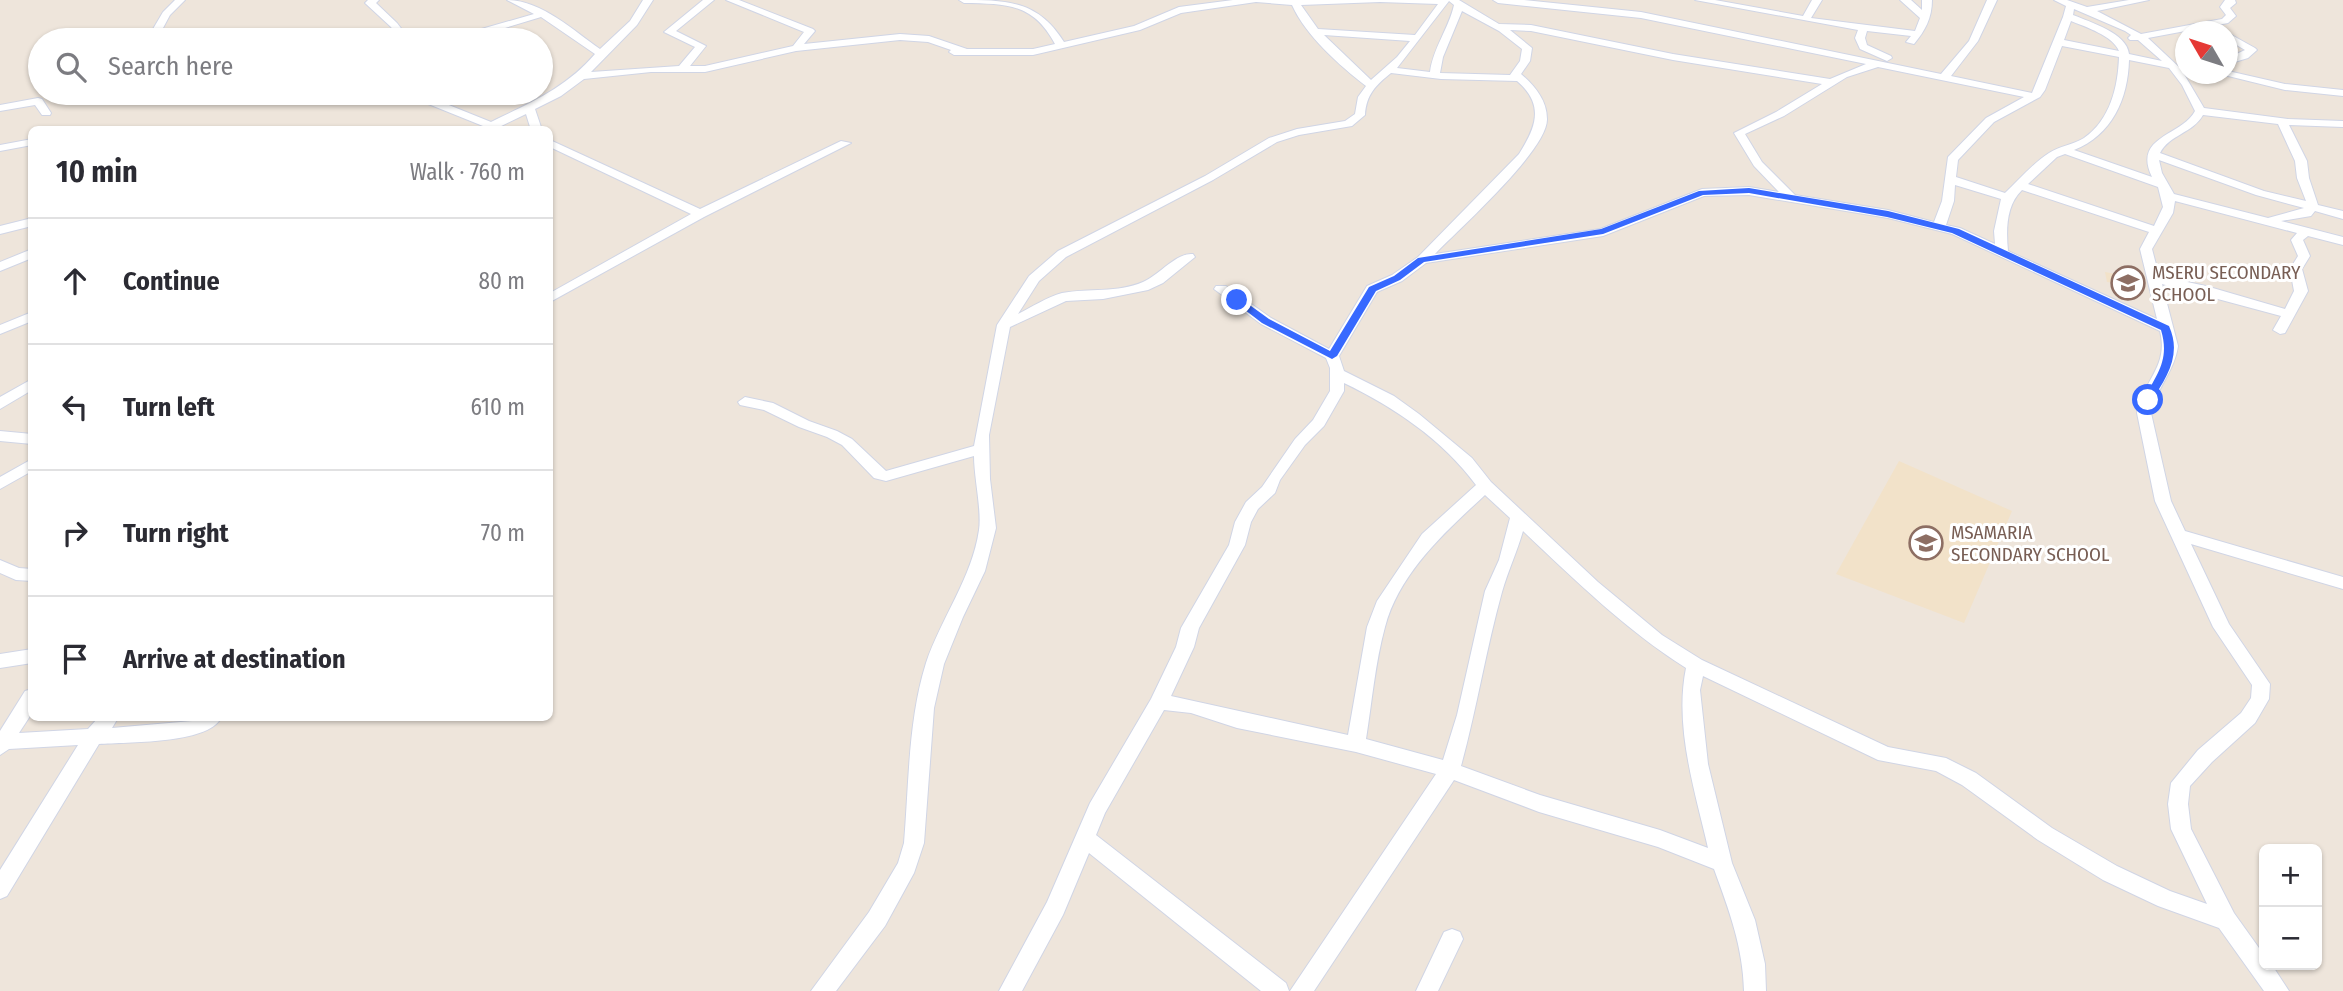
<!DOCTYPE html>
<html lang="en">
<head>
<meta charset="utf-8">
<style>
  :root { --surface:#fff; --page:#f2f2f3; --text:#2b2b33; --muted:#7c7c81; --line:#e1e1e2 }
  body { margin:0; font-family:"Fira Sans Condensed",sans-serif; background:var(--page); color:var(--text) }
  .controls { position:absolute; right:21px; bottom:21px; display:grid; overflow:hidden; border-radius:10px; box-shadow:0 2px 5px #0004 }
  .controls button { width:63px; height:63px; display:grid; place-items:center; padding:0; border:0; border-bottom:2px solid var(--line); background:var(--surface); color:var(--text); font:35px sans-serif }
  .compass { position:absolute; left:2175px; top:21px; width:63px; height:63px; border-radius:50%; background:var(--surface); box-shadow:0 2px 5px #0004; rotate:309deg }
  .stop { position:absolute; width:21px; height:21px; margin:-16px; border:5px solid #3769ff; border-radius:50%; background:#fff }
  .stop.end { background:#3769ff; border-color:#fff; box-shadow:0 2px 7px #0008 }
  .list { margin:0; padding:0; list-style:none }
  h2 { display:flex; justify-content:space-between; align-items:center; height:91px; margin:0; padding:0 28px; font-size:30px }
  h2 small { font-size:23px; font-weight:400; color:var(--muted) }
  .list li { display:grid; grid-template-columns:46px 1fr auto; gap:21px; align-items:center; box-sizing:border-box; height:126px; padding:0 28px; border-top:2px solid var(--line) }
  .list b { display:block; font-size:26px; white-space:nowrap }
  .list em { font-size:23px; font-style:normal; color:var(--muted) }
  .icon { flex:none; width:38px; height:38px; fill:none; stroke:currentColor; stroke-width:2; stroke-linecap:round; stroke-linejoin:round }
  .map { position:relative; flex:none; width:2343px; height:991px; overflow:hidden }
  .search { position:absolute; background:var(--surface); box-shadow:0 2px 5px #0004; left:28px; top:28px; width:525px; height:77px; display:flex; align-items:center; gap:18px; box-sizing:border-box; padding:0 24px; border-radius:38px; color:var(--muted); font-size:26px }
  .panel { position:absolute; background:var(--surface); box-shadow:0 2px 5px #0004; left:28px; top:126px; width:525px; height:595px; border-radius:10px }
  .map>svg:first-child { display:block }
  .education { fill:#f2e2c9 }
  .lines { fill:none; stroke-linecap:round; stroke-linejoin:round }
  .street-casing { stroke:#d0d5e5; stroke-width:2 }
  .street { fill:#fff; fill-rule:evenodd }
  .route { fill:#3769ff }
  .labels { text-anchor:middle; stroke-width:6; stroke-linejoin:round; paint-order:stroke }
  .education-label { font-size:19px; fill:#785e54; stroke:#fff; text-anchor:start }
</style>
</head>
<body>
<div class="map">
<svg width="2343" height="991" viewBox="0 0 2343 991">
  <rect width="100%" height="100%" fill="#eee5db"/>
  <path class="education" d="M2105 272 2137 278 2143 281 2145 289 2139 288 2140 295 2121 292 2120 284 2107 282Z
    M1899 461 2012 511 1964 623 1836 574Z"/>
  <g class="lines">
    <defs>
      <path id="street" d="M175 0H185L170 15 163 28 179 40H168L153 29 163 12Z
        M379 0 376 3 397 23 410 40H400L391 27 365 3 368 0Z
        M507 0C541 0 574 31 600 49L630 21 643 0H653L637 25 591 72 679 66 695 47 664 32 703 0H714L676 31 706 46 690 66H705L793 46 804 32 726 0H739L813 29 815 31 804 44 900 34 929 36 967 49H1033L1055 44C1033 3 1007 4 964 3L959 0C1007 0 1038 0 1064 42L1134 26 1179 7 1233 0H1459L1499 24 1531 25 1673 54 1830 79 1866 64 1641 18 1498 3 1493 0H1524L1641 12 1941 74 1969 41 1987 0H1997L1978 41 1951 76 2032 93 2063 17 2066 6 2054 0H2067L2087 7 2129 0H2149L2097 11 2141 34 2222 19 2226 15 2220 7 2225 0H2235L2236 3 2230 8 2236 16 2228 23 2148 38 2181 69 2204 108 2288 119 2343 121V127L2289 125 2307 161 2309 178 2318 205 2343 211V219L2315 211 2311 216 2281 221 2343 237V245L2308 236 2303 240 2310 256 2302 269 2308 291 2285 333 2280 334 2273 330 2281 316 2162 284 2178 346C2175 370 2156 389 2151 413L2171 501 2185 531 2343 577V589L2191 544 2229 624 2270 684 2269 699 2255 723 2212 762 2190 786 2188 804 2191 829 2234 913 2264 955V965H2272L2289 991H2264L2219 928 2158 906 2103 880 2038 840 1962 785 1936 771 1878 760 1703 676 1700 690 1708 764 1732 863 1755 920 1765 964 1766 991H1744C1743 947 1729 910 1714 869L1658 847 1539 812 1454 780 1314 991H1290L1436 774 1356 752 1237 728 1191 713 1164 710 1105 813 1096 835 1286 983 1289 991H1261L1089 853 1063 915 1022 991H999L1047 902 1090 803 1151 699 1176 647 1181 628 1229 545 1235 522 1246 502 1262 487 1295 439 1313 420 1330 391V368L1326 358 1261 324 1214 289 1216 286H1226L1271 318 1329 349 1367 286 1392 275 1418 257 1519 154C1536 127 1545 105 1517 81L1441 79 1391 73C1376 85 1366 95 1365 115L1352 126 1299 135 1277 142 1213 180 1066 257 1039 281 1018 314C1032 307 1047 297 1062 293 1089 288 1117 293 1143 282 1158 276 1177 252 1193 254L1195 257 1163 283 1148 290 1103 299 1066 301 1010 327 989 435 990 479 996 528 985 571 963 617 944 664 934 708 924 843 914 873 885 926 836 991H811L869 912 898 863 904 843C909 784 908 720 926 663 941 618 972 578 979 530 982 511 974 478 974 456L886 481 874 478 842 445 827 437 799 427 764 410 740 405 738 402 745 397 773 403 809 421 837 431 852 439 886 471 974 446 997 325 1029 276 1058 251 1205 176 1269 138 1297 129 1345 121 1355 114 1358 97 1366 86C1339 65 1306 36 1292 5L1256 2 1181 13 1140 30 1033 55H954L949 52 951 50 928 42 900 40 796 51 705 72H651L584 79 561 96 535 109 542 130H531L526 114 493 130H479L483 126 406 95 405 93H419L491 122C530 103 566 88 595 54L541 17 472 38 436 40 453 33 471 32 534 14ZM1449 1 1454 5C1449 28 1433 48 1430 72L1397 68ZM1380 2 1438 4 1415 35 1318 29 1301 5ZM2074 9 2125 31 2131 35 2128 38 2130 40H2138L2162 61 2129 54C2127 33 2090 22 2073 15ZM1462 11 1499 31 1522 49 1520 61 1510 75 1440 73 1443 57ZM2071 21C2086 27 2113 36 2119 51L2064 40ZM1510 30 1531 31 1673 60 1822 84 1776 112 1734 133 1754 166 1779 192 1749 187 1702 189 1600 229 1435 254C1458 230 1548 150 1547 119 1547 100 1534 85 1521 74L1530 61 1532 48ZM1324 35 1410 41 1397 57 1371 80ZM2062 46 2119 57C2118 87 2110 120 2084 138 2073 145 2059 146 2049 153 2033 163 2019 180 2005 193L1956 177 1958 160 1994 122 2040 97 2045 90ZM2129 60 2169 68 2182 85 2195 111C2182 136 2132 136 2152 177L2074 150C2112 135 2128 99 2129 60ZM1878 67 2024 97 1986 118 1948 157 1942 201 1934 222 1888 210 1795 195 1762 162 1745 134 1784 116 1847 77ZM2203 115 2278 124 2295 161 2297 178 2306 201 2264 191 2160 153C2169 135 2193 133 2203 115ZM2065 154 2158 187 2163 207 2154 226 2028 184 2057 157ZM2159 160 2256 195 2304 208 2268 218 2174 194 2162 173ZM1955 185 2001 199 1994 231 1995 244 1960 228 1946 225 1954 201ZM2022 190 2149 232 2140 249 2157 319 2008 251C2006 230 2006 205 2022 190ZM1749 195 1888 218 1952 234 2160 331C2169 367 2143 380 2137 413L2155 501 2213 627 2252 685 2251 698 2241 713 2198 750 2171 783 2168 804 2171 829 2207 904 2170 891 2117 866 2052 828 1976 773 1946 758 1888 747 1702 660 1662 635 1598 582 1491 482 1472 458 1419 414 1394 396 1344 371 1339 356 1377 292 1402 281 1426 263 1603 236 1704 196ZM2175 201 2297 233 2291 240 2298 256 2290 269 2294 291 2285 309 2206 286 2159 276 2152 249 2173 213ZM1344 383C1394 407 1443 440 1476 485L1422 534 1377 601 1367 627 1348 735 1171 696 1194 647 1199 628 1245 545 1251 522 1258 509 1275 493 1280 480 1305 445 1324 426 1344 391ZM1485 495 1510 518 1499 560 1485 591 1457 715 1443 760 1366 739C1372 702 1375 663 1385 627 1399 573 1446 531 1485 495ZM1523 531C1575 580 1626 630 1686 668 1674 727 1695 791 1708 848L1660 830 1540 795 1461 766C1477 708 1486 649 1502 592 1508 571 1517 552 1523 531Z
        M1695 0H1715L1803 16 1812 0H1822L1811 18 1915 31 1920 18 1900 0H1911L1922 10V0H1932C1932 18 1925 31 1914 44L1906 42 1911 36 1867 31 1865 38 1867 45 1891 56 1892 58 1887 61 1860 49 1855 38 1858 30Z
        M2228 33 2255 48 2257 50 2248 58 2228 64V58L2245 50 2228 40Z
        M2228 71 2285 84 2343 90V96L2285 90 2220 74Z
        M262 93H292L275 99Z
        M38 98 42 99 51 113 50 115H42L35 105 0 111V105Z
        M32 139V145L0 151V145Z
        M550 140 700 209 841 141 851 143 704 217 550 302V293L691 214 550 147Z
        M32 218V226L0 234V226Z
        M32 249V258L0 271V262Z
        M32 312V321L0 334V325Z
        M32 379V390L0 409V397Z
        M0 431 32 434V444L0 441Z
        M32 459V471L0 489V477Z
        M0 560 19 568 32 569V581L16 580 0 573Z
        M32 649V663L0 668V654Z
        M32 689V713L19 733 88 729 98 718H118L112 728 192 721 197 718H221C208 744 126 742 99 744L7 896 0 899V870L78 745 9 749 0 755V731L25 691Z
        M1452 929 1460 932 1463 939 1438 991H1416L1444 932Z"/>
    </defs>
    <use href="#street" class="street-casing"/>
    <use href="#street" class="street"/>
  </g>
  <path class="route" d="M1749 188 1888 211 1959 229 2169 326C2182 355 2167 377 2151 402H2144L2143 400C2157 374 2170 360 2161 330L1952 233 1887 217 1749 193 1703 195 1603 234 1424 262 1400 280 1376 291 1337 356 1332 359 1262 323 1232 300 1240 298 1269 319 1330 351 1369 287 1394 276 1418 258 1601 229 1699 191Z"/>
  <defs>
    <symbol id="school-ring" viewBox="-11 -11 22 22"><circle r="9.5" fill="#fff" stroke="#8d6e63" stroke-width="1.5"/><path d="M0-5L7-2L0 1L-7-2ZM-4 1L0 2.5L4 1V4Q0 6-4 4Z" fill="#8d6e63"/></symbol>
  </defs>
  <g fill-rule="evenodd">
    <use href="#school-ring" x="2109" y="264" width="38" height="38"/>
    <use href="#school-ring" x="1907" y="524" width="38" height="38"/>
  </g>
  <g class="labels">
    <g class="education-label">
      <text x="2152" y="279">MSERU SECONDARY<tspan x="2152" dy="22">SCHOOL</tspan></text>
      <text x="1951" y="539">MSAMARIA<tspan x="1951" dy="22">SECONDARY SCHOOL</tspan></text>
    </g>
  </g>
</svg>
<div class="controls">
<button>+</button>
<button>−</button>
</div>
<svg class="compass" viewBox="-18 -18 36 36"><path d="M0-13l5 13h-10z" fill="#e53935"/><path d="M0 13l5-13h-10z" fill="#7c7c81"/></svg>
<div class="stop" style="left:2148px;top:400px"></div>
<div class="stop end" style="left:1237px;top:300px"></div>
<div class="search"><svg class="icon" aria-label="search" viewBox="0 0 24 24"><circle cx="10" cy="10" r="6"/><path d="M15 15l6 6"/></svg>Search here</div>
<section class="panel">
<h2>10 min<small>Walk · 760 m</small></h2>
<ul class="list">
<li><svg class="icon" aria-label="ahead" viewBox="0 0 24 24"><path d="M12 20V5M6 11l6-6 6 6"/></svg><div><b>Continue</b></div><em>80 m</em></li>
<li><svg class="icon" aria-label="left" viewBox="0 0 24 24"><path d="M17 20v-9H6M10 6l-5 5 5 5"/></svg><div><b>Turn left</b></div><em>610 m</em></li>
<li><svg class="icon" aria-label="right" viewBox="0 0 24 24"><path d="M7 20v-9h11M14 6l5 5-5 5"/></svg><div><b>Turn right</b></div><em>70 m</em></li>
<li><svg class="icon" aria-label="arrive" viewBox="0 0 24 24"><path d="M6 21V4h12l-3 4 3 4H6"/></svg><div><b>Arrive at destination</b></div></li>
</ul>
</section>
</div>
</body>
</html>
